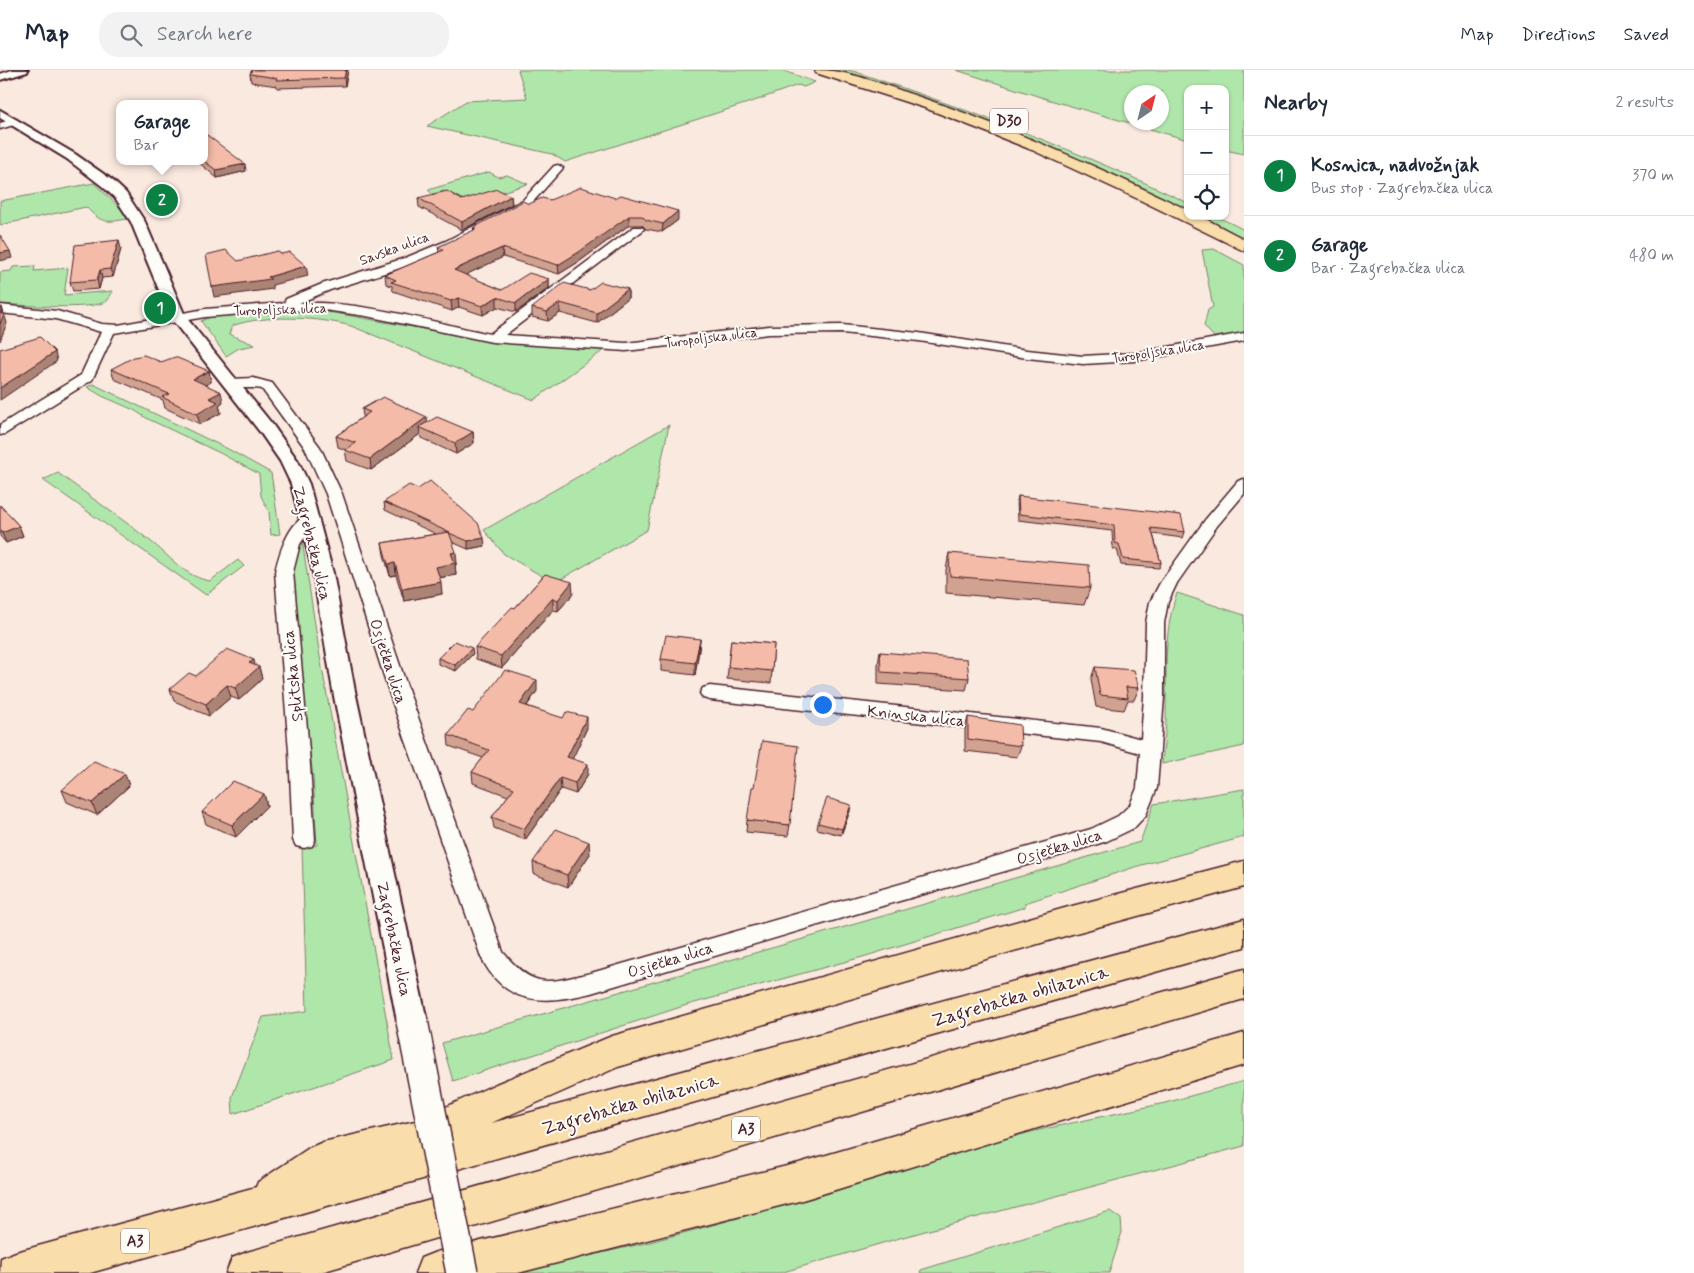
<!DOCTYPE html>
<html lang="en">
<head>
<meta charset="utf-8">
<style>
  :root { --surface:#fff; --page:#f2f2f3; --text:#1f2937; --muted:#747a83; --line:#e0e1e3; --accent:#0b8043 }
  body { margin:0; font-family:Mynerve,sans-serif; background:var(--page); color:var(--text) }
  .controls { position:absolute; right:15px; top:15px; display:grid; overflow:hidden; border-radius:10px; box-shadow:0 1px 4px #0004 }
  .controls button { width:45px; height:45px; display:grid; place-items:center; padding:0; border:0; border-bottom:1px solid var(--line); background:var(--surface); color:var(--text); font:25px sans-serif }
  .compass { position:absolute; left:1124px; top:15px; width:45px; height:45px; border-radius:50%; background:var(--surface); box-shadow:0 1px 4px #0004; rotate:35deg }
  .you { position:absolute; left:822px; top:634px; width:18px; height:18px; margin:-12px; border:4px solid #fff; border-radius:50%; background:#1a73e8; box-shadow:0 0 0 8px #1a73e833 }
  .badge { display:grid; place-items:center; width:32px; height:32px; border-radius:50%; background:var(--accent); color:#fff; font-size:16px; font-weight:700 }
  .pin { position:absolute; translate:-50% -50%; border:2px solid #fff; box-shadow:0 1px 5px #0006 }
  .popup { position:absolute; left:116px; top:30px; width:92px; height:65px; box-sizing:border-box; display:grid; place-content:center; border-radius:10px; background:var(--surface); filter:drop-shadow(0 1px 4px #0005); font-size:16px; white-space:nowrap; color:var(--muted) }
  .popup b { font-size:19px; color:var(--text) }
  .popup::after { content:''; position:absolute; left:50%; top:100%; margin-left:-10px; border:10px solid transparent; border-top-color:var(--surface) }
  .list { margin:0; padding:0; list-style:none }
  h2 { display:flex; justify-content:space-between; align-items:center; height:65px; margin:0; padding:0 20px; font-size:21px }
  h2 small { font-size:16px; font-weight:400; color:var(--muted) }
  .list li { display:grid; grid-template-columns:32px 1fr auto; gap:15px; align-items:center; box-sizing:border-box; height:80px; padding:0 20px; border-top:1px solid var(--line) }
  .list b { display:block; font-size:19px; white-space:nowrap }
  .list p { margin:0; font-size:16px; white-space:nowrap; color:var(--muted) }
  .list em { font-size:16px; font-style:normal; color:var(--muted) }
  .icon { flex:none; width:28px; height:28px; fill:none; stroke:currentColor; stroke-width:2; stroke-linecap:round; stroke-linejoin:round }
  .map { position:relative; flex:none; width:1244px; height:1203px; overflow:hidden }
  header { display:flex; align-items:center; gap:30px; box-sizing:border-box; height:70px; padding:0 25px; background:var(--surface); border-bottom:1px solid var(--line) }
  header strong { font-size:24px }
  nav { display:flex; gap:28px; margin-inline-start:auto; font-size:18px }
  .search { width:350px; height:45px; background:var(--page); display:flex; align-items:center; gap:12px; box-sizing:border-box; padding:0 18px; border-radius:20px; color:var(--muted); font-size:19px }
  main { display:flex }
  aside { flex:1; background:var(--surface) }
  .map>svg:first-child { display:block }
  .green { fill:#afe7ab; stroke:#7c836b; fill-rule:evenodd }
  .lines { fill:none; stroke-linecap:round; stroke-linejoin:round }
  .minor-casing { stroke:#4a1f2b; stroke-width:3 }
  .tertiary-casing { stroke:#4a1f2b; stroke-width:4 }
  .trunk-casing { stroke:#4a1f2b; stroke-width:3 }
  .motorway-casing { stroke:#4a1f2b; stroke-width:3 }
  .minor { fill:#fdfcf7; fill-rule:evenodd }
  .tertiary { fill:#fdfcf7; fill-rule:evenodd }
  .trunk { fill:#f9ddab; fill-rule:evenodd }
  .motorway { fill:#f9ddab; fill-rule:evenodd }
  .tertiary-bridge-casing { stroke:#4a1f2b; stroke-width:34; stroke-linecap:butt }
  .tertiary-bridge { stroke:#fdfcf7; stroke-width:31 }
  .wall { fill:#d2a290; stroke:#4a1f2b }
  .shaded-wall { fill:#ab8476; stroke:#4a1f2b }
  .building { fill:#f4bca8; stroke:#4a1f2b }
  .labels { text-anchor:middle; stroke-width:4; stroke-linejoin:round; paint-order:stroke }
  .far-street-label { font-size:14px; fill:#4a1f2b; stroke:#fdfcf7 }
  .shield { fill:#fdfcf7; stroke:#806168; stroke-width:1 }
  .shield-label { font-size:15px; font-weight:bold; fill:#4a1f2b }
  .street-label { font-size:16px; fill:#4a1f2b; stroke:#fdfcf7 }
  .near-street-label { font-size:19px; fill:#4a1f2b; stroke:#fdfcf7 }
</style>
</head>
<body>
<header>
<strong>Map</strong>
<div class="search"><svg class="icon" aria-label="search" viewBox="0 0 24 24"><circle cx="10" cy="10" r="6"/><path d="M15 15l6 6"/></svg>Search here</div>
<nav><a>Map</a><a>Directions</a><a>Saved</a></nav>
</header>
<main>
<div class="map">
<svg width="1244" height="1203" viewBox="0 0 1244 1203">
  <rect width="100%" height="100%" fill="#fae9df"/>
  <filter id="ink" filterUnits="userSpaceOnUse"><feTurbulence type="fractalNoise" baseFrequency=".02" numOctaves="2"/><feDisplacementMap in="SourceGraphic" scale="10" xChannelSelector="R" yChannelSelector="G"/><feConvolveMatrix kernelMatrix="1 2 1 2 8 2 1 2 1" color-interpolation-filters="sRGB"/></filter>
  <g filter="url(#ink)">
    <path class="green" d="M518 0H781L815 12 804 17 798 15 757 30 565 92 552 84 427 56 466 31 527 28Z
      M830 0H848L856 2C969 40 1080 81 1188 133V140L889 19Z
      M956 0H1244V84L1225 80V19H1188V70L1050 30ZM1132 22H1162V52H1132Z
      M489 102 498 107 507 105 528 114 469 132 443 121 433 124 428 120Z
      M94 113 122 140 127 149C106 153 101 153 86 137L0 155V131Z
      M1200 146C1219 146 1227 151 1244 160V169Z
      M1214 179 1244 195V264L1214 267 1204 256 1208 240 1213 237 1202 180Z
      M35 196 34 201 68 198 64 225 113 221C111 224 109 229 107 231 92 241 20 235 0 234V202L11 201 13 197Z
      M295 241H315L335 243 495 272 604 280 534 330 351 256C318 247 264 244 232 256L229 264 255 275 239 278 226 286 201 251C218 241 251 246 271 244 279 244 287 242 295 241Z
      M93 314 228 379 271 403 280 464 271 465 269 442 261 426 259 404 220 383 148 349 134 340 102 326 87 317Z
      M669 355 647 460 554 513 504 484 484 460Z
      M58 403C90 427 123 449 154 474 172 489 186 507 210 511L238 490 244 496 206 525 43 410Z
      M302 470 320 587 394 990 233 1044 232 1027 263 947 307 941 302 777 317 775 313 706 299 598 292 501 297 478Z
      M1177 523 1244 545V676L1162 694C1163 681 1165 666 1166 652 1167 609 1162 565 1177 523Z
      M1244 719V767L1138 796 1025 833V837L866 886 687 935 453 1011 442 973 1140 772 1154 734Z
      M1244 1011V1076L903 1167 780 1203H513L650 1172 816 1127 985 1074 1039 1060 1165 1033Z
      M1110 1141 1121 1149 1122 1162 1109 1203H920L921 1200Z"/>
    <g class="lines">
      <defs>
        <path id="minor" d="M14 49 19 52 17 54 0 59V53Z
          M558 95 563 98 531 134 454 175 413 194 330 220 299 233C363 231 427 251 490 264L634 157H642L644 159 642 161 505 265 626 273 769 256 842 255 919 263 1027 280 1083 286 1135 283 1244 263V271L1135 291 1083 294 1027 288 919 271 842 263 769 264 626 281 492 272 366 246 324 240 280 241 205 247 114 263 92 310 5 364 0 365V355L81 305 101 262 56 249 0 243V235L57 241 102 254 118 255 205 239 284 233 286 229 322 214 405 188 446 171 523 130 554 96Z
          M253 308 272 313 320 377 342 424 410 625 503 882C534 920 547 913 591 903L1091 759 1118 746 1130 735 1137 718 1140 683 1101 672 710 630 703 628 700 623 703 618 710 616 1101 658 1141 669 1144 627 1146 553 1150 532 1160 513 1205 450 1238 411 1244 409V424L1217 456 1177 513 1168 532 1164 553V627L1157 718 1146 745 1134 758 1107 771 1062 785 889 834 591 923C544 934 506 937 481 887L390 625 326 424 305 378 262 319C251 316 231 321 224 313L231 309Z
          M309 445 315 447 317 450 300 474 293 502 309 681 315 770 312 776 304 778 296 776 293 770 289 681 275 502C279 484 289 450 309 445Z"/>
        <path id="tertiary" d="M12 0H28L27 2 0 10V4Z
          M0 40 75 84 112 110 126 123 145 152 185 246 272 354 298 391 309 414 333 503 355 621 427 951 422 960 412 964 402 960 397 951 333 621 313 503 291 414 280 391 260 362 170 247 131 152 116 129 102 116 67 89 0 48Z"/>
        <path id="trunk" d="M815 0C849 0 881 14 914 25 1008 57 1099 97 1188 140V146H1200L1244 169V181L1136 128 1032 80 925 38 816 3Z"/>
        <path id="motorway" d="M1244 791V817L1072 864 618 997 491 1053 1244 849V877L90 1203H0L1 1188 16 1182 256 1117 258 1112 309 1078 323 1072 415 1051 496 1014 612 966 1072 836Z
          M1244 899V929L318 1203H226L232 1188 247 1182Z
          M1244 963V995L799 1131 518 1203H415L421 1188 436 1182 799 1093Z"/>
      </defs>
      <use href="#minor" class="minor-casing"/>
      <use href="#tertiary" class="tertiary-casing"/>
      <use href="#trunk" class="trunk-casing"/>
      <use href="#motorway" class="motorway-casing"/>
      <use href="#minor" class="minor"/>
      <use href="#tertiary" class="tertiary"/>
      <use href="#trunk" class="trunk"/>
      <use href="#motorway" class="motorway"/>
      <defs>
        <path id="tertiary-bridge" d="M412 951 462 1203"/>
      </defs>
      <use href="#tertiary-bridge" class="tertiary-bridge-casing"/>
      <use href="#tertiary-bridge" class="tertiary-bridge"/>
    </g>
    <path class="wall" d="M252 0H348L345 16 277 18V16L251 12 250 4Z
      M197 91H204L246 101 217 108Z
      M511 126 512 134 462 160 419 137 418 128 462 130Z
      M550 130 678 150 662 162 646 159 642 155H629L580 191 559 204 503 187 465 205 502 220 549 209V218L516 242 497 237 483 245 459 237 452 241 393 221 392 216 386 214 385 205 439 182 438 177 474 161 473 158 529 134Z
      M121 179 113 207 102 208 99 219 73 221 70 212Z
      M628 219V228L597 253 560 243 548 251 532 247V238L590 220Z
      M161 292 209 301 211 312 206 315 223 332 219 335 221 343 200 354 165 338 163 330 114 309 111 299Z
      M362 339 473 362 474 373 456 384 421 368 420 364 371 400 347 391 345 380H346L338 377 336 366 363 347Z
      M1018 426 1185 462 1183 468 1153 464 1161 493 1159 498 1121 495 1117 479H1113L1112 461 1018 450 1017 431Z
      M384 432 485 476 468 479 452 472 457 494H455L456 505 439 508 442 524 404 531 396 505 390 506 384 485 382 473 436 464 385 440Z
      M0 435 19 456 23 466 6 473 0 466Z
      M949 483 1090 518 1084 535 946 523V500Z
      M545 504 573 524 558 541 553 540 502 598 476 589 475 577 515 538Z
      M700 569 699 580 695 605 661 601V589Z
      M731 570 774 574 771 613 727 609Z
      M880 582 969 608 966 620 878 614V594Z
      M473 584 456 601 438 594V588Z
      M255 596 259 597 262 609 239 630 231 627 209 646 174 631 170 619 196 606Z
      M1095 597 1139 618 1134 630H1128L1124 640 1096 637 1091 609Z
      M537 621 527 636 587 658 572 689 588 704 576 724 561 719 525 770 494 758 492 747 508 726 473 713 472 702 483 688 449 676 448 665 473 642Z
      M968 647 1021 676 1017 687 965 681V659Z
      M125 704 129 716 97 745 67 732 62 720Z
      M264 724 267 736 236 767 206 754 202 742Z
      M850 741 841 765 817 759 818 753Z
      M747 750 790 755 788 766 746 762Z
      M590 784 568 817 534 804 533 792Z"/>
    <path class="shaded-wall" d="M346 0H348L345 16 344 8Z
      M245 94 246 101 217 108 216 100Z
      M511 126 512 134 462 160V152Z
      M678 141V150L662 162 663 154Z
      M629 146V155L580 191 559 204 558 195Z
      M119 170 121 179 113 207 110 199Z
      M502 178 503 187 455 210 454 200Z
      M10 181 12 188 0 191V183Z
      M306 196 308 206 272 215 273 219 214 227 212 217 268 207Z
      M100 200 102 208 99 219 97 210Z
      M549 209V218L516 242V233Z
      M628 219V228L597 253V243Z
      M497 227V237L483 245 482 236Z
      M458 228 459 237 452 241 451 231Z
      M560 233V243L548 251 547 242Z
      M2 237 7 253 0 271V254Z
      M55 282 57 291 0 330V318Z
      M209 301 211 312 196 320 193 309Z
      M221 322 223 332 219 335 221 343 200 354 197 344 209 328Z
      M427 347 428 358 419 357 420 364 371 400 370 389Z
      M473 362 474 373 456 384 455 373Z
      M19 456 23 466 6 473 2 463Z
      M484 468 485 476 468 479V471Z
      M456 482 457 494H455L456 505 437 508 436 497 451 483Z
      M395 493 396 505 390 506 388 494Z
      M441 512 442 524 404 531 402 519Z
      M572 512 573 524 558 541V530Z
      M553 528V540L502 598 501 586Z
      M700 569 699 580 695 605V593Z
      M472 578 473 584 456 601 455 595Z
      M254 590 256 600 259 597 262 609 239 630 235 618 249 593Z
      M537 610V621L520 645V634Z
      M227 615 231 627 209 646 206 634Z
      M587 647V658L568 698 567 687Z
      M588 694V704L576 724 575 713Z
      M125 704 129 716 97 745 92 733Z
      M560 708 561 719 525 770 524 759Z
      M264 724 267 736 236 767 232 755Z
      M851 735 850 741 841 765 842 759Z
      M589 772 590 784 568 817 567 805Z"/>
    <path class="building" d="M252 0H346L344 8 276 10 277 8 250 4Z
      M207 65 245 94 216 100 204 91V66Z
      M581 117 615 128 621 125 678 141 663 154 646 150 642 146H629L579 182 558 195 502 178 454 200 502 220 529 203 549 209 516 233 497 227 482 236 458 228 451 231 391 212 396 210 385 205 444 180 438 177 476 159 473 158 523 131 529 134 542 128 550 130Z
      M497 119 511 126 462 152 418 128 447 121 462 130Z
      M0 165 10 181 0 183Z
      M119 170 110 199 100 200 97 210 70 212 75 175Z
      M226 180 238 191 277 181 281 184 290 182 306 196 268 207 271 209 212 217 206 185Z
      M601 212 628 219 597 243 560 233 547 242 532 238 564 213 590 220Z
      M0 237H2L1 244H4L0 254Z
      M40 267 55 282 0 318V279Z
      M144 285 161 292 175 287 209 301 193 309 221 322 209 328 218 332 197 344 162 327 169 324 111 299 134 287Z
      M383 327 427 347 370 389 345 380 356 373 336 366 370 342 362 339Z
      M437 347 473 362 455 373 419 357Z
      M430 411 478 453 484 468 468 471 449 463V462H448L384 432 409 415 418 419Z
      M1018 426 1181 445 1185 462 1151 458 1161 493 1123 489 1119 474 1115 473 1114 455 1019 444Z
      M0 435 19 456 2 463 0 460Z
      M449 462 456 482 451 483 455 493 436 497 441 512 402 519 395 493 388 494 382 473Z
      M949 483 1089 495 1090 518 950 506Z
      M545 504 572 512 558 530 553 528 501 586 475 577 512 537 515 538Z
      M666 565 700 569 695 593 661 589Z
      M731 570 774 574 772 601 728 597Z
      M455 571 472 578 455 595 438 588Z
      M227 579 254 590 249 593 259 597 235 618 227 615 206 634 170 619 189 603 196 606Z
      M880 582 967 589 969 608 881 602Z
      M1095 597 1134 600 1139 618 1126 617 1128 628 1100 625Z
      M505 600 537 610 520 634 563 648 566 642 587 647 567 687 588 694 575 713 560 708 524 759 492 747 514 718 472 702 489 680 448 665 468 640 473 642Z
      M968 647 1020 655 1021 676 968 669Z
      M762 671 798 676 790 755 747 750 752 717H754Z
      M94 691 125 704 92 733 62 720Z
      M233 711 264 724 232 755 202 742Z
      M827 728 851 735 842 759 818 753Z
      M556 759 589 772 567 805 533 792Z"/>
  </g>
  <g class="labels">
    <g class="far-street-label">
      <text transform="translate(394 178) rotate(-20)" y="5">Savska ulica</text>
      <text transform="translate(280 239) rotate(-2)" y="5">Turopoljska ulica</text>
      <text transform="translate(711 267) rotate(-7)" y="5">Turopoljska ulica</text>
      <text transform="translate(1158 281) rotate(-9)" y="5">Turopoljska ulica</text>
    </g>
    <g class="shield">
      <rect x="990" y="38.5" width="38" height="25" rx="4"/>
      <rect x="732" y="1046.5" width="28" height="25" rx="4"/>
      <rect x="121" y="1158.5" width="28" height="25" rx="4"/>
    </g>
    <g class="shield-label">
      <text x="1009" y="56">D30</text>
      <text x="746" y="1064">A3</text>
      <text x="135" y="1176">A3</text>
    </g>
    <g class="street-label">
      <text transform="translate(313 473) rotate(76)" y="6">Zagrebačka ulica</text>
      <text transform="translate(389 591) rotate(72)" y="6">Osječka ulica</text>
      <text transform="translate(292 606) rotate(-96)" y="6">Splitska ulica</text>
      <text transform="translate(916 645) rotate(6)" y="6">Kninska ulica</text>
      <text transform="translate(1059 776) rotate(-17)" y="6">Osječka ulica</text>
      <text transform="translate(395 869) rotate(78)" y="6">Zagrebačka ulica</text>
      <text transform="translate(670 889) rotate(-17)" y="6">Osječka ulica</text>
    </g>
    <g class="near-street-label">
      <text transform="translate(1020 925) rotate(-16)" y="7">Zagrebačka obilaznica</text>
      <text transform="translate(630 1033) rotate(-16)" y="7">Zagrebačka obilaznica</text>
    </g>
  </g>
</svg>
<div class="controls">
<button>+</button>
<button>−</button>
<button><svg class="icon" aria-label="locate" viewBox="0 0 24 24"><circle cx="12" cy="12" r="6"/><path d="M12 2v4M12 18v4M2 12h4M18 12h4"/></svg></button>
</div>
<svg class="compass" viewBox="-18 -18 36 36"><path d="M0-13l5 13h-10z" fill="#e53935"/><path d="M0 13l5-13h-10z" fill="#747a83"/></svg>
<div class="you"></div>
<div class="pin badge" style="left:160px;top:238px">1</div>
<div class="pin badge" style="left:162px;top:130px">2</div>
<div class="popup"><b>Garage</b>Bar</div>
</div>
<aside>
<h2>Nearby<small>2 results</small></h2>
<ul class="list">
<li><span class="badge">1</span><div><b>Kosnica, nadvožnjak</b><p>Bus stop · Zagrebačka ulica</p></div><em>370 m</em></li>
<li><span class="badge">2</span><div><b>Garage</b><p>Bar · Zagrebačka ulica</p></div><em>480 m</em></li>
</ul>
</aside>
</main>
</body>
</html>
